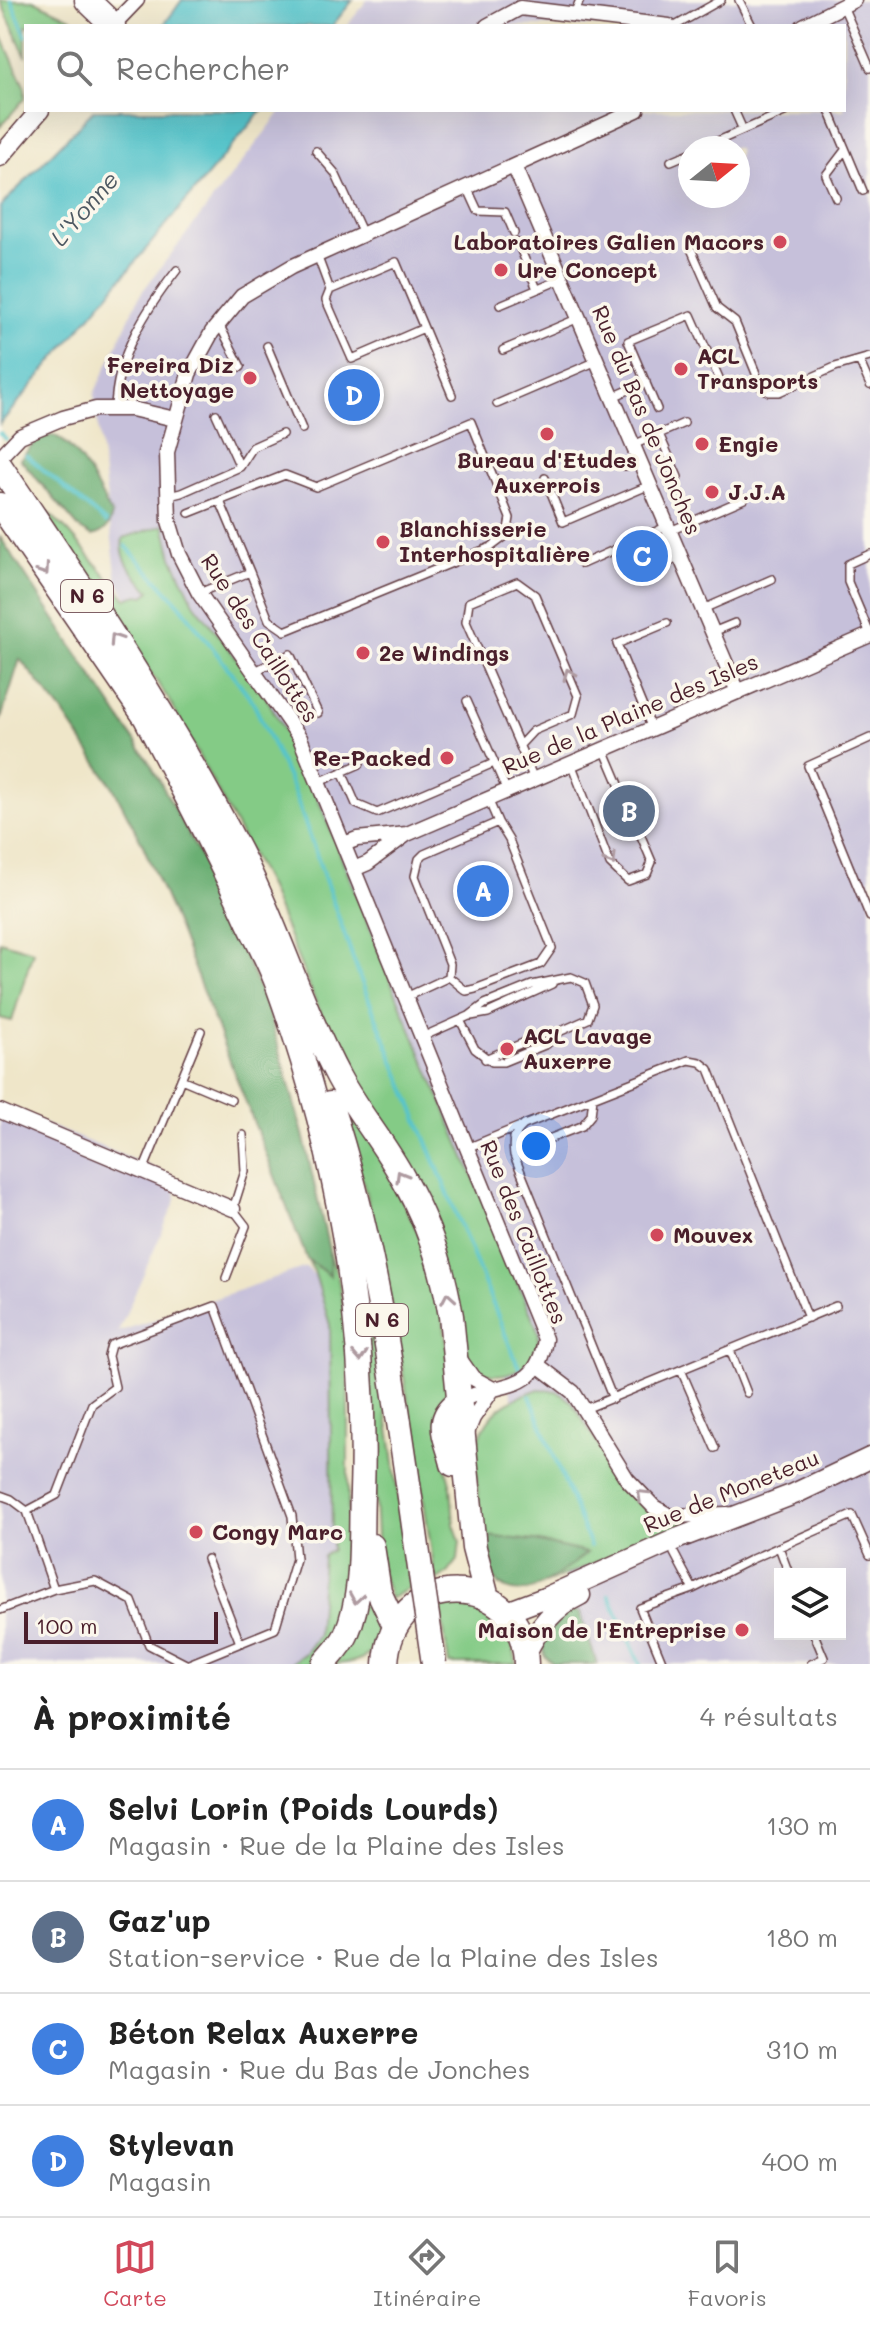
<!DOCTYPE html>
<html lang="fr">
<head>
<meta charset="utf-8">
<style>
  :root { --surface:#fff; --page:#f2f2f2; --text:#222; --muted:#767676; --line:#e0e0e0; --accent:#d1495b }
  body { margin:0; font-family:Mali,sans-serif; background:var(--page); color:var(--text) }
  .controls { position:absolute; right:24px; bottom:24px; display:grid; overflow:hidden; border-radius:0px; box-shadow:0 8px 32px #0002 }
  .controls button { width:72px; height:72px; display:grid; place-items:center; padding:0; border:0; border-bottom:2px solid var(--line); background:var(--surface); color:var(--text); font:40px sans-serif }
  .compass { position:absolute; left:678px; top:136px; width:72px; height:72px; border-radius:50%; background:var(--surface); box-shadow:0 8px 32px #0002; rotate:72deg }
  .scale { position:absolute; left:24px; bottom:20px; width:194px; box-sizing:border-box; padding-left:8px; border:4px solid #4a1f2b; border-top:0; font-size:22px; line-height:28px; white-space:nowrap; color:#4a1f2b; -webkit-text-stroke:6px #fbf7ec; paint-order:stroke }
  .you { position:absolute; left:536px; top:1146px; width:28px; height:28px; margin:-20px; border:6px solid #fff; border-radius:50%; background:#1a73e8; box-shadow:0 0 0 12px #1a73e833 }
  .badge { display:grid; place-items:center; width:52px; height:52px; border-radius:50%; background:var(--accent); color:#fff; font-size:26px; font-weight:700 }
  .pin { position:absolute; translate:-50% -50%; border:4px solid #fff; box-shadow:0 2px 8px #0006 }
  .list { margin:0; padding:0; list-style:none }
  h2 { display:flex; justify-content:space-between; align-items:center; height:104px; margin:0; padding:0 32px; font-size:34px }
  h2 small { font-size:26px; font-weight:400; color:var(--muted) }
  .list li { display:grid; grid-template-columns:52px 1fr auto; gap:24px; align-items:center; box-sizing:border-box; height:112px; padding:0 32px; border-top:2px solid var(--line) }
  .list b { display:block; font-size:30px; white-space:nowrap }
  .list p { margin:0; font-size:26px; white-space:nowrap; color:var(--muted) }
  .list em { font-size:26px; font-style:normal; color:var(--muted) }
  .icon { flex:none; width:44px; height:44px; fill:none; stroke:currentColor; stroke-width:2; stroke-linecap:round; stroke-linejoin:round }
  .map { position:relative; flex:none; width:870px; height:1664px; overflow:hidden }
  .search { position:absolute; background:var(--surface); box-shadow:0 8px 32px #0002; left:24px; right:24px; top:24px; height:88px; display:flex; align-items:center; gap:20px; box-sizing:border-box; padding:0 28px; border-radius:0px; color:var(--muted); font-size:30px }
  .sheet { height:552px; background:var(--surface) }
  nav { display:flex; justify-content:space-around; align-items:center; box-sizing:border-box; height:112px; border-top:2px solid var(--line); background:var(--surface); font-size:22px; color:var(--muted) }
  nav a { display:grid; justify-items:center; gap:4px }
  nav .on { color:var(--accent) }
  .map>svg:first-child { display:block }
  .industrial { fill:#c6c0da; fill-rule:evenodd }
  .green { fill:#84cb86; stroke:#677558; stroke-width:2 }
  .forest { fill:#6baf73; stroke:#5a674f; stroke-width:2 }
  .water { fill:#56c4cb; stroke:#50727b; stroke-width:2 }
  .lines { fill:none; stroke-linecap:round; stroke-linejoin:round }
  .stream { stroke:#56c4cb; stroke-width:4 }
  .service-casing { stroke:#633d43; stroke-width:10 }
  .minor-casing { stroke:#633d43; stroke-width:17 }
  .tertiary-casing { stroke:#633d43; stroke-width:21 }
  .secondary-casing { stroke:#633d43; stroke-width:23 }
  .primary-casing { stroke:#633d43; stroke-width:27 }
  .service { stroke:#fff; stroke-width:7 }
  .minor { stroke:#fff; stroke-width:14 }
  .tertiary { stroke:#fff; stroke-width:18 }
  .secondary { stroke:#fff; stroke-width:20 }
  .primary { stroke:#fff; stroke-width:24 }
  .primary-bridge-casing { stroke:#633d43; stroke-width:27; stroke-linecap:butt }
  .primary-bridge { stroke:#fff; stroke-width:24 }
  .oneway { stroke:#ae9aa0 }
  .poi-dot { fill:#d1495b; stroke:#fbf7ec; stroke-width:3 }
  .labels { text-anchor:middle; stroke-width:7; stroke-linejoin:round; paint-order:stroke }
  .shield { fill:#fbf7ec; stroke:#7f6065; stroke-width:2 }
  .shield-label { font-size:20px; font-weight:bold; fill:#4a1f2b }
  .poi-label { font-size:22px; font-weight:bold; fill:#4a1f2b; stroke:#fbf7ec; text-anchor:start }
  .street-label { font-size:22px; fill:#4a1f2b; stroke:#fbf7ec }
  .water-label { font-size:24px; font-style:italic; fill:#4e5963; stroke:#fbf7ec }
</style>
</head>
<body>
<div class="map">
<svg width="870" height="1664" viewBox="0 0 870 1664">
  <rect width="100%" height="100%" fill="#fbf7ec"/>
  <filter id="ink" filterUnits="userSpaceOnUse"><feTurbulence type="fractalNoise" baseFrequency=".0125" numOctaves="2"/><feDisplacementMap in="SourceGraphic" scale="16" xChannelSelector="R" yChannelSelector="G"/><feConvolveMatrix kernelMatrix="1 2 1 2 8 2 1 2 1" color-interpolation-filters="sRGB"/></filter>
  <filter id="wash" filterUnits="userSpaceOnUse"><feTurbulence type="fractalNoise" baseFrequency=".006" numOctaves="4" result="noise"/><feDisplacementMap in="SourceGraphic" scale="32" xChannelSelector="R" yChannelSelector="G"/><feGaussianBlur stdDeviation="1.8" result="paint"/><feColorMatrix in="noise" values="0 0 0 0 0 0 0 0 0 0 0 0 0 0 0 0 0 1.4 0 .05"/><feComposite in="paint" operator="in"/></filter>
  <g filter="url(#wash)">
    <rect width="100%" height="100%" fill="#efe6c9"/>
    <path class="industrial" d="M367 0H870V1664H589L539 1486 463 1237 206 724 117 581 94 394 141 293 282 110H844V26H347ZM690 148H738V196H690ZM780 1574H840V1634H780Z
      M0 1106 174 1176 176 1200 118 1332 306 1267 337 1297 350 1664H0Z"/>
    <path class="green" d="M0 0H33L73 19 77 26H26V57Z
      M0 32 25 88V98L0 127Z
      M34 499 68 531 126 599 138 595 145 596 150 591C135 575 119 561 123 538L164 525 172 557 194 603 266 697 308 774 391 982 539 1333C538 1339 539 1347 537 1352 532 1367 507 1376 493 1375 482 1374 474 1365 467 1357L376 1121 335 1048 267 884 169 700Z
      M0 941 33 951 12 1021 0 1018Z
      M341 1105 372 1139 436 1269 453 1386 444 1461 451 1487 454 1524 460 1541 458 1560 448 1573 436 1581C411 1419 390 1261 341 1105Z
      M329 1250 339 1282 348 1339V1591C343 1609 330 1660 310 1664 304 1664 296 1664 290 1664L305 1653 318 1635 323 1556 332 1550 330 1325 314 1271 307 1259 330 1275Z
      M362 1266 391 1441 410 1588 390 1599 381 1571 377 1535Z
      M539 1389 557 1391 572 1402 622 1484 649 1509 702 1520 528 1590C518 1591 506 1593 499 1584 484 1566 483 1541 481 1519 473 1455 465 1413 539 1389Z
      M367 1585C385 1628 390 1664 330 1664Z
      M466 1598 508 1625 517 1664H449L439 1599Z"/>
    <path class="forest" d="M54 435C82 450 97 489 112 515 109 527 105 533 92 536L80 529 20 459 38 439Z
      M0 537 151 765 212 878 268 1010 303 1134 329 1250 330 1276 307 1259 178 928 142 843 113 787 61 710 20 659 0 722Z
      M486 1536 535 1541 587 1553C565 1569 519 1613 495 1579 485 1566 485 1552 486 1536Z
      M565 1609 580 1612 597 1664H553L545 1656 542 1641Z"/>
    <path class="water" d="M182 0H353L332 26H163Z
      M94 110H262L0 424V207Z"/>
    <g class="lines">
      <path class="stream" d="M11 0 26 36
        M0 433 6 439
        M26 455 106 523
        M126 546 180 605 252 700 293 789 360 978 519 1368
        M530 1396 590 1546
        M609 1595 640 1664"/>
    </g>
  </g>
  <g filter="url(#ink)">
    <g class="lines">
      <defs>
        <path id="service" d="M739 0 752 26
          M843 6 870 68
          M574 14 580 0
          M675 26 721 0
          M734 110 743 130
          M829 110 863 191
          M702 148 789 110
          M316 151 335 173 363 234
          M671 161 690 153
          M467 187 478 211 505 212 514 233
          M836 198 826 175 845 150
          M518 243 537 289
          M692 251 717 308 735 322 762 388 769 392H779L835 367 870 357
          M317 255 330 290 326 300 352 359 424 328 396 262 330 290
          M500 305 562 279
          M219 324 241 367
          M424 328 452 395
          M267 346 302 429
          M503 350 579 318
          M860 362 870 385
          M613 397 646 382
          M497 404 597 361
          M115 409C116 356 145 311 177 270
          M657 409 628 341 691 315 719 378
          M216 414 240 467
          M659 434 684 423
          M633 445 659 434 678 477
          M625 466 639 459
          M545 478 563 522 650 485
          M169 496 181 493 240 467 253 447 282 434
          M189 513 285 475 316 487 471 422 510 518 507 535 491 547 285 631 269 620 250 572
          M668 526 650 534 662 565 681 557
          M670 531 744 499
          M870 554 848 564V582L870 634
          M582 564 650 534
          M199 593 250 572 220 501
          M703 609 772 579
          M713 632 735 623
          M255 671 290 654 318 713
          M467 701 507 791
          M652 729 617 644 667 623
          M870 738 808 766 870 917
          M520 745 533 731 573 714 578 696 535 595 517 582 469 602 466 622 534 779
          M571 763 610 864 628 881 647 874 652 862 604 749
          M342 772 356 804 377 813 494 763
          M319 782 360 764
          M488 799 498 822
          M406 997 449 977 450 964 415 876 419 859 424 854 498 822 509 840 552 948 541 964 475 989 466 991 449 977
          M471 1016 488 1013 552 984
          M422 1037 469 1016 485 1004 532 985 571 977 585 983 593 1005 588 1019 559 1032 547 1044 503 1062H492L475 1049 460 1020
          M485 1059 544 1034 557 1032
          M181 1079 231 1100
          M513 1138 541 1142 582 1126 591 1115 593 1098
          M467 1148 518 1127
          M143 1171 201 1031
          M226 1278 246 1226 233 1209 245 1171 243 1135
          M730 1350 747 1393
          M681 1370 715 1448
          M613 1399 514 1155C512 1141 513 1135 524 1125L689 1060 700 1062 709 1069 808 1318
          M585 1409 836 1306
          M0 1495 11 1499 27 1511 54 1589
          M27 1511 57 1495 92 1404 115 1387 108 1356 111 1345 215 1306 292 1516 296 1559 275 1629 189 1664
          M779 1547 789 1574
          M207 1559 240 1643
          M693 1589 752 1559 852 1515 870 1555
          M0 1610 54 1589 95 1581 132 1601 149 1645 186 1664
          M663 1664 640 1608 693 1589 674 1553
          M811 1664 824 1658 814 1634"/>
        <path id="minor" d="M113 25 137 0
          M487 26 520 8 669 26
          M803 26 854 0
          M514 166 738 692
          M0 457 20 436 63 418 96 409H132L175 419
          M344 844 357 839 407 834
          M354 869 368 863 407 834 870 635
          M0 1111 233 1209
          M459 1358 473 1378 493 1389
          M539 1366 573 1392 627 1479 654 1507 670 1516 728 1514
          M458 1402C498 1379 537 1397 545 1339L300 738 199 593 179 554 169 521 167 452 189 374 212 332 242 296 291 267 637 110
          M466 1435 473 1418 493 1389"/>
        <path id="tertiary" d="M0 157 40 110"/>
        <path id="secondary" d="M507 1612 547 1597 679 1538 794 1494 870 1458
          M526 1653C539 1626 553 1608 580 1595"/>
        <path id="primary" d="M87 0 113 25
          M0 466C85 591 169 716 239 851 277 924 300 1005 339 1078 358 1113 385 1144 404 1180 428 1222 443 1268 451 1316L474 1548 487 1598
          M0 505 155 731
          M146 718C181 786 218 853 249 923 259 943 269 962 277 983 336 1145 368 1319 362 1492 360 1539 365 1591 346 1635 341 1646 331 1655 324 1664
          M330 1104C380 1256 398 1417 421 1575
          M453 1464C447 1437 433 1421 458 1402
          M372 1546 379 1592 395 1626
          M386 1664C390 1567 524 1568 526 1664"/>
      </defs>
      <use href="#service" class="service-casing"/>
      <use href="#minor" class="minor-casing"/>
      <use href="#tertiary" class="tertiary-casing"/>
      <use href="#secondary" class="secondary-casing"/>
      <use href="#primary" class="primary-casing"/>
      <use href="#service" class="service"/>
      <use href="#minor" class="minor"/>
      <use href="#tertiary" class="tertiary"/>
      <use href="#secondary" class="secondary"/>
      <use href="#primary" class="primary"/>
      <defs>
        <path id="primary-bridge" d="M421 1575 434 1664"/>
      </defs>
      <use href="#primary-bridge" class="primary-bridge-casing"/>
      <use href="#primary-bridge" class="primary-bridge"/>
    </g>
    <defs><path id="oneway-chevron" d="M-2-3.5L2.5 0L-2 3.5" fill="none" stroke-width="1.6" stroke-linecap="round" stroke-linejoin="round" transform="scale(2)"/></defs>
    <g class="oneway">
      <use href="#oneway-chevron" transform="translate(44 570) rotate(56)"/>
      <use href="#oneway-chevron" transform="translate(115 639) rotate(-123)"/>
      <use href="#oneway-chevron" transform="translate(569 674) rotate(-113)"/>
      <use href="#oneway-chevron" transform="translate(611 860) rotate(59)"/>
      <use href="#oneway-chevron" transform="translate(401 1176) rotate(-120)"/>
      <use href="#oneway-chevron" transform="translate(448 1298) rotate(-100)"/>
      <use href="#oneway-chevron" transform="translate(360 1356) rotate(87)"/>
      <use href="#oneway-chevron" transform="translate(642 1495) rotate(-136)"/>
      <use href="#oneway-chevron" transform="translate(356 1598) rotate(99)"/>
    </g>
  </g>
  <g class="poi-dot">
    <circle cx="780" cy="242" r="8"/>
    <circle cx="501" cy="270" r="8"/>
    <circle cx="681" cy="369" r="8"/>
    <circle cx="250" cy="378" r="8"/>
    <circle cx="547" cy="434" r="8"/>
    <circle cx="702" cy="444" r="8"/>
    <circle cx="712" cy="492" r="8"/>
    <circle cx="383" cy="542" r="8"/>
    <circle cx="363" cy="653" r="8"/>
    <circle cx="447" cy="758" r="8"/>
    <circle cx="507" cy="1049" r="8"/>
    <circle cx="657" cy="1235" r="8"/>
    <circle cx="196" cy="1532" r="8"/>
    <circle cx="742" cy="1630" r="8"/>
  </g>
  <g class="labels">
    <g class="shield">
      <rect x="61" y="580" width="52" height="32" rx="6"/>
      <rect x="356" y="1304" width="52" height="32" rx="6"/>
    </g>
    <g class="shield-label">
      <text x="87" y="603">N 6</text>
      <text x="382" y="1327">N 6</text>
    </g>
    <g class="poi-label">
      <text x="764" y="250" text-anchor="end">Laboratoires Galien Macors</text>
      <text x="517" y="278">Ure Concept</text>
      <text x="697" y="364">ACL<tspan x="697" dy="25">Transports</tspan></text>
      <text x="234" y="373" text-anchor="end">Fereira Diz<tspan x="234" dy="25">Nettoyage</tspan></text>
      <text x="718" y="452">Engie</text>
      <text x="547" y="468" text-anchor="middle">Bureau d'Etudes<tspan x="547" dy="25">Auxerrois</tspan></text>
      <text x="728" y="500">J.J.A</text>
      <text x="399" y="537">Blanchisserie<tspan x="399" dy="25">Interhospitalière</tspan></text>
      <text x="379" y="661">2e Windings</text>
      <text x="431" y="766" text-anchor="end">Re-Packed</text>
      <text x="523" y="1044">ACL Lavage<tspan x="523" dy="25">Auxerre</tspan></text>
      <text x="673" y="1243">Mouvex</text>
      <text x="212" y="1540">Congy Marc</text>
      <text x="726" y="1638" text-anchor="end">Maison de l'Entreprise</text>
    </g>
    <g class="street-label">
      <text transform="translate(647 420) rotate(67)" y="8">Rue du Bas de Jonches</text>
      <text transform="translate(260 638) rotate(57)" y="8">Rue des Caillottes</text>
      <text transform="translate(630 714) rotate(-23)" y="8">Rue de la Plaine des Isles</text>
      <text transform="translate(524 1232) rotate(68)" y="8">Rue des Caillottes</text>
      <text transform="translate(731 1491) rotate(-22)" y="8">Rue de Moneteau</text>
    </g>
    <g class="water-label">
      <text transform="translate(85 209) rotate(-49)" y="8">L'Yonne</text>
    </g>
  </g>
</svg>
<div class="controls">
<button><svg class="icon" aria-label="layers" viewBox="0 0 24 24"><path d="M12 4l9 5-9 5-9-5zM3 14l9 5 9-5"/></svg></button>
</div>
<svg class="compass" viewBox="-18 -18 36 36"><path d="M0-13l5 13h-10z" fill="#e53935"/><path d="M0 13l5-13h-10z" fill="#767676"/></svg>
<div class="scale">100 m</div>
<div class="you"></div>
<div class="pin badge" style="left:483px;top:891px;background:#3f7fe0">A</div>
<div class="pin badge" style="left:629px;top:811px;background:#5c6f8a">B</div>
<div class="pin badge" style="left:642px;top:556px;background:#3f7fe0">C</div>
<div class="pin badge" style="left:354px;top:395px;background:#3f7fe0">D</div>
<div class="search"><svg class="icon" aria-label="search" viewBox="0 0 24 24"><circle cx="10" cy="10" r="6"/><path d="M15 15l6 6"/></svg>Rechercher</div>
</div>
<section class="sheet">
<h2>À proximité<small>4 résultats</small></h2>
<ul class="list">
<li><span class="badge" style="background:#3f7fe0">A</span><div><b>Selvi Lorin (Poids Lourds)</b><p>Magasin · Rue de la Plaine des Isles</p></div><em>130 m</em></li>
<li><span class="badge" style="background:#5c6f8a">B</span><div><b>Gaz'up</b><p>Station-service · Rue de la Plaine des Isles</p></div><em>180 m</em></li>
<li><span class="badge" style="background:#3f7fe0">C</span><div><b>Béton Relax Auxerre</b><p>Magasin · Rue du Bas de Jonches</p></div><em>310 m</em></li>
<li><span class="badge" style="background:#3f7fe0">D</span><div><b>Stylevan</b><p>Magasin</p></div><em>400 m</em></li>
</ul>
</section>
<nav>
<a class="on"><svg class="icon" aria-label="map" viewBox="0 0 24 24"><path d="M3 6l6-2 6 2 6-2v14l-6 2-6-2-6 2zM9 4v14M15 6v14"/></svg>Carte</a>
<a><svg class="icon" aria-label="directions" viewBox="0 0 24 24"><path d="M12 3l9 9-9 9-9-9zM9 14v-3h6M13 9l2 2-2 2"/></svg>Itinéraire</a>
<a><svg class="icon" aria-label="saved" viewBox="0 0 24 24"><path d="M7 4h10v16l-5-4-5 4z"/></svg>Favoris</a>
</nav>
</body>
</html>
